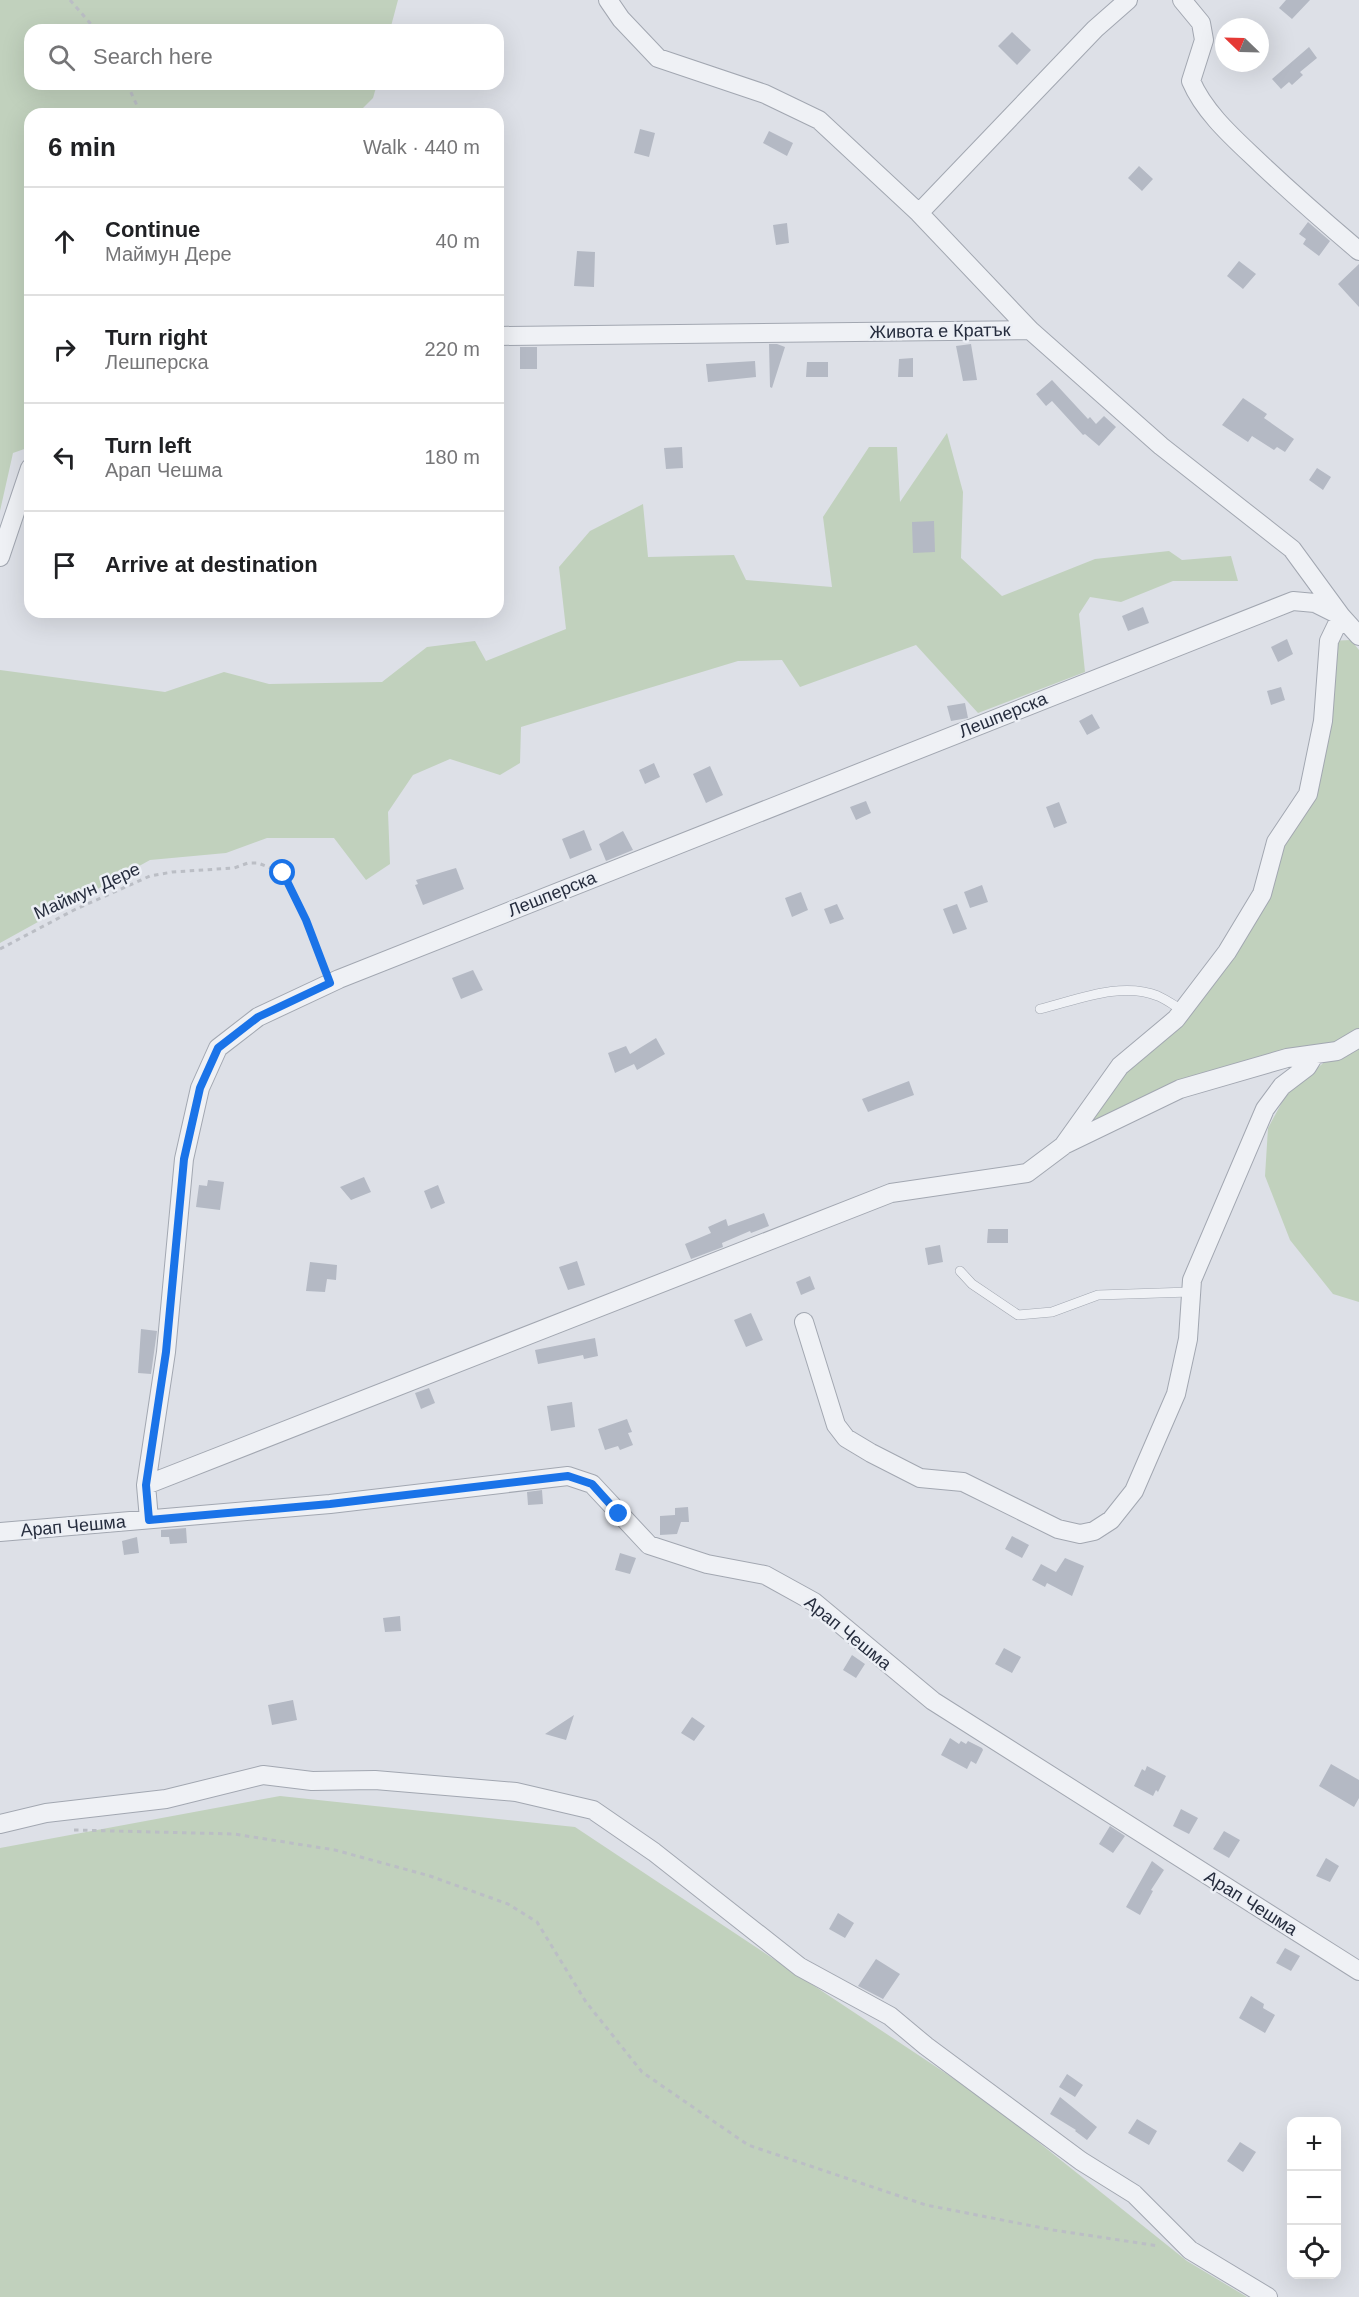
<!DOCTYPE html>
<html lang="en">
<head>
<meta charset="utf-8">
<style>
  :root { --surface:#fff; --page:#f6f6f6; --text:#202124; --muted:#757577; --line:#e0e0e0 }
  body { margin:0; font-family:Arial,sans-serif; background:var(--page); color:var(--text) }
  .controls { position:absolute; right:18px; bottom:18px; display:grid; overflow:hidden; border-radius:12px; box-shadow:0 6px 24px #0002 }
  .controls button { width:54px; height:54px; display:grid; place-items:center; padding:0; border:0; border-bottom:2px solid var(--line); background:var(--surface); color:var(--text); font:30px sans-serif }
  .compass { position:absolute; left:1215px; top:18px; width:54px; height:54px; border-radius:50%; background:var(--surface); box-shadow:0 6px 24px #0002; rotate:293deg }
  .stop { position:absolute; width:18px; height:18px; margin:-14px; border:4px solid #1a73e8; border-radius:50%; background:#fff }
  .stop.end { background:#1a73e8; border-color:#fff; box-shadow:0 2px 6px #0008 }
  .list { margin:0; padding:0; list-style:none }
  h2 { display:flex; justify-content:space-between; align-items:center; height:78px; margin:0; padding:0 24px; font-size:26px }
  h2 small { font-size:20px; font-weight:400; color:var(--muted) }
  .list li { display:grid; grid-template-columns:39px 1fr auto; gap:18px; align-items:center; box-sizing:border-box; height:108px; padding:0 24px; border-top:2px solid var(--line) }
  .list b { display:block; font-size:22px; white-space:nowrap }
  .list p { margin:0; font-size:20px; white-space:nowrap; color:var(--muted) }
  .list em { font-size:20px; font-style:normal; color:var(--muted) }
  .icon { flex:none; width:33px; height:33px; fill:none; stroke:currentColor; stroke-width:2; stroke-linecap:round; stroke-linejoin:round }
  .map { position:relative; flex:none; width:1359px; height:2297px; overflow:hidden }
  .search { position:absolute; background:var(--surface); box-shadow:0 6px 24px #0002; left:24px; top:24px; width:480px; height:66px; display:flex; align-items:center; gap:15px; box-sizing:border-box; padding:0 21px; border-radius:18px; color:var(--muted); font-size:22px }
  .panel { position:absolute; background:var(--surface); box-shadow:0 6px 24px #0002; left:24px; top:108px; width:480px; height:510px; border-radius:18px }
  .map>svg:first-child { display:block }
  .green { fill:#c1d1bd }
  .building { fill:#b4b9c4 }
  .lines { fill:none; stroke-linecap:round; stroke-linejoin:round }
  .service-casing { stroke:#a2a7b1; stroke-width:10 }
  .minor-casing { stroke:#a2a7b1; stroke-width:20 }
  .path { stroke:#bbbec5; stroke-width:3; stroke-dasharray:4.5 4.5; stroke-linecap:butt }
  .service { stroke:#eff1f5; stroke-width:9 }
  .minor { stroke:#eff1f5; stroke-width:18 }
  .route { stroke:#1a73e8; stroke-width:8 }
  .labels { text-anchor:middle; stroke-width:5; stroke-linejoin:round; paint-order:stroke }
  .street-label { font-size:18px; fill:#262d3e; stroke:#eceff5 }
</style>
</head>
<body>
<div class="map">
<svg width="1359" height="2297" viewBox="0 0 1359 2297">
  <rect width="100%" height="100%" fill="#dde0e7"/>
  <path class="green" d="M0 0H398L390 30H30V84H377L373 98 357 114H30V447L13 453 0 511Z
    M947 433 963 492 961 558 1002 596 1095 559 1169 551 1182 560 1231 556 1238 581H1173L1121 602 1090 597 1079 614 1085 672 978 713 916 645 800 687 782 660 738 661 521 727 520 763 500 775 450 759 413 775 388 812 390 864 366 880 334 838H267L226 853 150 860 0 943V670L165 692 224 672 269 684 382 682 427 647 475 641 486 661 566 629 559 567 590 531 643 504 648 557 734 555 746 580 832 587 823 517 869 447H897L900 502Z
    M1351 640 1359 650V1302L1333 1294 1290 1240 1265 1176 1268 1128 1286 1095 1336 1052 1180 1089 1063 1146 1227 952 1308 794 1329 641Z
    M280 1796 575 1827 983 2098 1187 2261 1247 2297H0V1848Z"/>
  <path class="building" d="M1286 0H1310L1292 19 1279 8Z
    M1012 32 1031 50 1017 65 998 46Z
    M1309 47 1317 58 1300 72 1303 75 1292 85 1289 82 1281 89 1272 79Z
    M640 129 655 133 649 157 634 153Z
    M769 131 793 143 787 156 763 143Z
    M1139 166 1153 179 1142 191 1128 178Z
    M1308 222 1330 241 1319 256 1303 244 1306 239 1299 234Z
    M787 223 789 243 776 245 773 225Z
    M577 251 595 252 594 287 574 286Z
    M1239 261 1256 274 1243 289 1227 276Z
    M1359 264V307L1338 284Z
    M769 344H777L785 347 772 388 770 387Z
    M971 344 977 380 963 381 956 346Z
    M520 347H537V369H520Z
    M913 358V377H898L899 359Z
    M755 361 756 377 708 382 706 364Z
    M807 362H828V377H806Z
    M1052 380 1088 419 1090 417 1096 424 1104 416 1116 427 1099 446 1085 434 1083 435 1052 401 1046 406 1036 394Z
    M1243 398 1267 414 1264 418 1294 439 1285 452 1277 447 1274 450 1252 436 1248 442 1222 425Z
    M682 447 683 468 666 469 664 448Z
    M1317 468 1331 477 1323 490 1309 480Z
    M934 521 935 552 913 553 912 522Z
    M1143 607 1149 623 1128 631 1122 616Z
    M1287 639 1293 654 1278 662 1271 647Z
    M1281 687 1285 700 1271 705 1267 691Z
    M965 703 968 718 951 721 947 706Z
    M1092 714 1100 728 1087 735 1079 721Z
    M654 763 660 777 645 784 639 770Z
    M710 766 723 795 706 803 693 774Z
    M866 801 871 813 856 820 850 807Z
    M1059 802 1067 823 1054 828 1046 807Z
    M584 830 592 850 570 859 562 839Z
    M623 831 633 850 606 861 599 844Z
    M456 868 464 889 423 905 415 885 418 884 416 880Z
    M982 885 988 902 970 908 964 892Z
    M801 892 808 910 792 917 785 898Z
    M837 904 844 919 830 924 824 909Z
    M957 904 967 929 953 934 943 909Z
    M473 970 483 990 461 999 452 978Z
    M656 1038 665 1054 637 1070 634 1064 615 1073 608 1053 626 1046 630 1054Z
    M909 1081 914 1095 868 1112 862 1099Z
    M364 1177 371 1192 351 1200 340 1187Z
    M208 1180 224 1182 220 1210 196 1207 199 1185 207 1186Z
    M438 1185 445 1203 431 1209 424 1191Z
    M764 1213 769 1226 751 1233 750 1231 722 1243 723 1247 691 1259 685 1244 711 1233 708 1227 726 1219 728 1226Z
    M988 1229H1008V1243H987Z
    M940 1245 943 1262 928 1265 925 1248Z
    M577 1261 585 1285 568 1290 559 1267Z
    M310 1262 337 1265 336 1280 327 1279 325 1292 306 1291Z
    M810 1276 815 1289 801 1295 796 1282Z
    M751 1313 763 1340 746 1347 734 1320Z
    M141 1329 157 1331 151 1374 138 1373Z
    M595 1338 598 1356 584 1359 583 1355 538 1364 535 1350Z
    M429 1388 435 1403 421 1409 415 1393Z
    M572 1402 575 1427 551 1431 547 1406Z
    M627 1419 632 1432 628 1433 633 1445 620 1450 618 1446 605 1450 598 1429Z
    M542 1490 543 1504 528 1505 527 1492Z
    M688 1507 689 1522H681L677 1534 660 1535V1516L675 1515V1508Z
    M186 1528 187 1543 170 1544 169 1537H161V1530Z
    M1012 1536 1029 1545 1022 1558 1005 1549Z
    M137 1537 139 1553 124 1555 122 1541Z
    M620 1553 636 1558 630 1574 615 1570Z
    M1065 1558 1084 1566 1072 1596 1047 1583 1045 1587 1032 1580 1041 1564 1056 1572Z
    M400 1616 401 1631 385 1632 383 1618Z
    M1004 1648 1021 1657 1012 1673 995 1664Z
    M852 1655 865 1664 856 1678 843 1670Z
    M293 1700 297 1720 272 1725 268 1705Z
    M574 1715 566 1740 545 1734Z
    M692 1717 705 1726 694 1741 681 1733Z
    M950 1738 959 1744 961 1741 966 1744 968 1741 982 1748 983 1750 976 1764 971 1761 967 1769 941 1755Z
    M1331 1764 1359 1780V1798L1354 1807 1319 1786Z
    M1147 1766 1166 1776 1158 1792 1156 1790 1153 1796 1134 1786 1142 1769 1145 1771Z
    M1181 1809 1198 1818 1189 1834 1173 1826Z
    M1110 1826 1125 1836 1113 1853 1099 1844Z
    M1224 1831 1240 1840 1229 1858 1213 1849Z
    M1326 1858 1339 1866 1330 1882 1316 1876Z
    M1152 1861 1164 1870 1151 1890 1153 1891 1140 1915 1126 1907Z
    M838 1913 854 1923 845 1938 829 1929Z
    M1285 1948 1300 1956 1291 1971 1276 1963Z
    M876 1959 900 1974 883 1999 858 1986Z
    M1251 1996 1264 2004 1263 2008 1275 2015 1265 2033 1239 2018Z
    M1067 2074 1083 2085 1075 2097 1059 2087Z
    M1060 2097 1097 2127 1087 2140 1075 2131 1076 2130 1050 2114Z
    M1137 2119 1157 2131 1149 2145 1128 2133Z
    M1240 2142 1256 2152 1243 2172 1227 2161Z"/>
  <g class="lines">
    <defs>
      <path id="service" d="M1040 1009C1077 1000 1121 981 1158 996 1167 1000 1175 1006 1182 1010
        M960 1271 972 1284 1018 1315 1052 1312 1098 1295 1190 1292"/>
      <path id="minor" d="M608 0 621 19 658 58 765 94 819 120 919 213 1030 330
        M1182 0 1201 23 1204 40 1191 81C1205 114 1236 140 1262 165 1294 195 1326 223 1359 251
        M919 213 1095 29 1128 0
        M498 336 1030 330 1161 446 1292 549 1341 616 1359 636
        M0 557 30 468
        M1064 1145 1180 1089 1287 1058 1337 1051 1359 1038
        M804 1322 836 1425 846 1438 871 1453 920 1478 963 1482 1058 1529 1080 1534 1094 1531 1111 1520 1134 1491 1176 1394 1188 1339 1192 1280 1265 1109 1282 1086 1307 1067 1315 1054
        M146 1485 891 1193 1027 1173 1063 1146 1120 1066 1176 1019 1227 952 1262 894 1276 842 1308 794 1323 721 1329 641 1341 616
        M149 1519 146 1485 166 1352 184 1159 200 1088 218 1048 258 1017 339 979 1293 601 1315 603 1341 616
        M0 1532 330 1504 568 1476 592 1484 649 1545 707 1564 765 1575 814 1602 933 1701 1359 1971
        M0 1824 46 1813 166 1799 263 1775 312 1781 375 1780 516 1792 593 1810 654 1852 800 1967 890 2016 926 2046 1081 2161 1134 2194 1190 2250 1268 2297"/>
    </defs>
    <use href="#service" class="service-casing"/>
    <use href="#minor" class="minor-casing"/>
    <path class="path" d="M70 0 96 30
      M127 84 141 114
      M0 949 74 910 150 876 172 872 234 868 248 863H258L283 873 306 920 324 967
      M74 1830 234 1834 335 1850 430 1876 508 1904 537 1922 586 2002 642 2072 748 2145 926 2205 1053 2230 1159 2246"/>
    <use href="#service" class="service"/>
    <use href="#minor" class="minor"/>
  </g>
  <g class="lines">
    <path class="route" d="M283 873 306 920 330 983 258 1017 218 1048 200 1088 184 1159 166 1352 146 1485 149 1520 330 1504 568 1476 592 1484 619 1514"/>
  </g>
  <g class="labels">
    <g class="street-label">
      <text transform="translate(940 331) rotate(-1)" y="6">Живота е Кратък</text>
      <text transform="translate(1003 715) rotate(-22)" y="6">Лешперска</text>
      <text transform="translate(87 891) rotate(-24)" y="6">Маймун Дере</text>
      <text transform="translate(552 894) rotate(-22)" y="6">Лешперска</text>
      <text transform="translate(73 1526) rotate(-5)" y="6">Арап Чешма</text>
      <text transform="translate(848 1633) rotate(39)" y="6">Арап Чешма</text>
      <text transform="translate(1251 1903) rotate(32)" y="6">Арап Чешма</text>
    </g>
  </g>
</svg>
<div class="controls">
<button>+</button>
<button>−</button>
<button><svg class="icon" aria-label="locate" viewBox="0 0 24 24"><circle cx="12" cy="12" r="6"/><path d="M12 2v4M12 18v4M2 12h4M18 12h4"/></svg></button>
</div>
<svg class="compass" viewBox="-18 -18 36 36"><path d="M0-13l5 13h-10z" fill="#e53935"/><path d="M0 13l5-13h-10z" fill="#757577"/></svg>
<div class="stop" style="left:283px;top:873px"></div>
<div class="stop end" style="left:619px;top:1514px"></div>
<div class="search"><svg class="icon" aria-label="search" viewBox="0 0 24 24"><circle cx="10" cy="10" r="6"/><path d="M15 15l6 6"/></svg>Search here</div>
<section class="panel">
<h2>6 min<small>Walk · 440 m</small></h2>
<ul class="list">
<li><svg class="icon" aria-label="ahead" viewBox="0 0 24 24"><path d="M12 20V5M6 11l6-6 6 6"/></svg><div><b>Continue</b><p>Маймун Дере</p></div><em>40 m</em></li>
<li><svg class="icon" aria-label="right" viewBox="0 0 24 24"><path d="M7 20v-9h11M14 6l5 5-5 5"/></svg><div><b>Turn right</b><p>Лешперска</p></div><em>220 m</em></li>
<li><svg class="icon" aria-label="left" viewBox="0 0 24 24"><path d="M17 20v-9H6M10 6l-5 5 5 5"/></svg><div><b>Turn left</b><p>Арап Чешма</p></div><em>180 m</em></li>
<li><svg class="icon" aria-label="arrive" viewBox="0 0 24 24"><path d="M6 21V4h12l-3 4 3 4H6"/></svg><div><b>Arrive at destination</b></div></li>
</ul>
</section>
</div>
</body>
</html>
